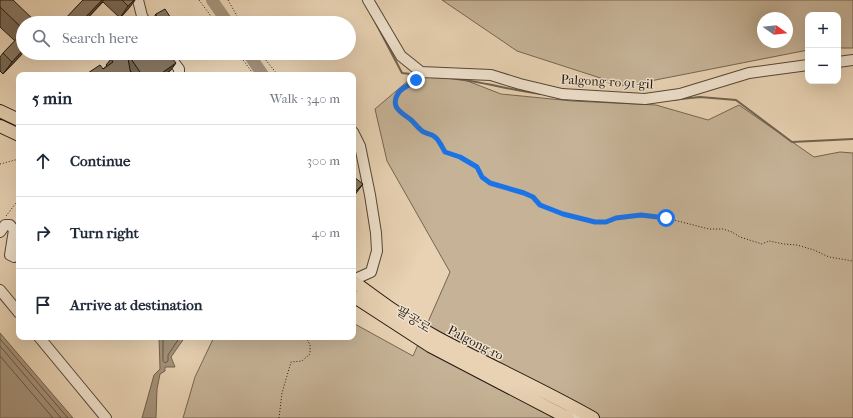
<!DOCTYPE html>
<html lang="en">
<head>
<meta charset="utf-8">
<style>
  :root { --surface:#fff; --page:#f2f2f3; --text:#1f2937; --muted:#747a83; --line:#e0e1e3 }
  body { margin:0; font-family:"IM FELL French Canon","Noto Serif KR",serif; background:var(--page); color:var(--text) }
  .controls { position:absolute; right:12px; top:12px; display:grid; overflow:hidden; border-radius:8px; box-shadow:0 4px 16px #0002 }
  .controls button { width:36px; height:36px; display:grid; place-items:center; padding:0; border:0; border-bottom:1px solid var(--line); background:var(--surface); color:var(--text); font:20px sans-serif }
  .compass { position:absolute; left:757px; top:12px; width:36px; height:36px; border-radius:50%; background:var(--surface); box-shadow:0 4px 16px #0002; rotate:105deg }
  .stop { position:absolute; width:12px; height:12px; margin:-9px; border:3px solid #1a73e8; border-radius:50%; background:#fff }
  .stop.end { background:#1a73e8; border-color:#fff; box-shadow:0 1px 4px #0008 }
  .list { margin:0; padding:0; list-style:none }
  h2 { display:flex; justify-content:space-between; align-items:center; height:52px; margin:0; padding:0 16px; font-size:17px }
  h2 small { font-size:13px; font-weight:400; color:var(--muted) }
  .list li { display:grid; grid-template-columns:26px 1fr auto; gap:12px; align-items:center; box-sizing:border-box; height:72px; padding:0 16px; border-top:1px solid var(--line) }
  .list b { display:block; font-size:15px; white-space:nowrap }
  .list em { font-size:13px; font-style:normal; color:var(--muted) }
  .icon { flex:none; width:22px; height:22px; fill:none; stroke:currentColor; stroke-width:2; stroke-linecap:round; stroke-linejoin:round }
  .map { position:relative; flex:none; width:853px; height:418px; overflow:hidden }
  .search { position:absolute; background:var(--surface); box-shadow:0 4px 16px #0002; left:16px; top:16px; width:340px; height:44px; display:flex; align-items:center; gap:10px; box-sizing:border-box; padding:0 14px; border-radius:22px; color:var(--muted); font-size:15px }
  .panel { position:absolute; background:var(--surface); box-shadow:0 4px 16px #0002; left:16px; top:72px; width:340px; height:268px; border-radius:8px }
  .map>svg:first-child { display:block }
  .green { fill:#c6b397; stroke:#746652; fill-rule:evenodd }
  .water { fill:#a5937b; stroke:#71624f }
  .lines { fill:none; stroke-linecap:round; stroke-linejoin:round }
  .shore { stroke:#645644; stroke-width:1 }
  .stream { stroke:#71624f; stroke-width:2 }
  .river { stroke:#a5937b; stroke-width:12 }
  .minor-casing { stroke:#544737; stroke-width:12 }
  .major-casing { stroke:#22190e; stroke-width:14 }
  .path { stroke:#22190e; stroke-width:1; stroke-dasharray:1 2; stroke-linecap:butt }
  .minor { stroke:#f0e2ce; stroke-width:10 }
  .major { stroke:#e8d2b3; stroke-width:12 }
  .wall { fill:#766856; stroke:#22190e }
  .shaded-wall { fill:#605546; stroke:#22190e }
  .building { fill:#897964; stroke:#22190e }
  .route { stroke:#1a73e8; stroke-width:5 }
  .labels { text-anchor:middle; stroke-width:3; stroke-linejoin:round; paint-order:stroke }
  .street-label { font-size:13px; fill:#22190e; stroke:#f0e2ce }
</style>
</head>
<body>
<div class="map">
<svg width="853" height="418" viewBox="0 0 853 418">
  <rect width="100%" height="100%" fill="#e8d2b3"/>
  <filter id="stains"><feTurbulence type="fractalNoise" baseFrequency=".005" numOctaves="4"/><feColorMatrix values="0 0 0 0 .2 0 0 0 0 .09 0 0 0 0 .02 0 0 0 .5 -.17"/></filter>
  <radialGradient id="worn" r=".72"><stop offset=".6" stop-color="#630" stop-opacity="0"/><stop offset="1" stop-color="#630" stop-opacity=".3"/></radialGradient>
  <path class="green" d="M442 0H853V48H838V15H808V50L625 86 517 51ZM763 18H787V42H763Z
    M416 74 465 80 501 94 572 101 656 105 708 120 739 105 814 157 840 152 853 153V418H183L195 377 214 337H353V323L413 356 450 272 387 161 375 109Z"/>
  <path class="water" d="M0 333 73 418H0Z
    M159 337H185L171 357 175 367H165V371L160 374 157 389 156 418H142L154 375 160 369Z"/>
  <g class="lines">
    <path class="shore" d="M163 337V361L165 363 168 361V355L180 337
      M0 339 68 418
      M0 346 61 418
      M0 356 53 418"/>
    <path class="stream" d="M371 14 402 73 418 75
      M449 78C480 81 510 90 541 94
      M671 100 700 97 736 100 792 142 853 139
      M615 102 632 103"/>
    <path class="river" d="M212 0 228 23
      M248 53 263 75"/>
    <defs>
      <path id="minor" d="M138 0 142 16 146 23
        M368 0 401 56 421 72 491 75 520 84 562 94 645 99 680 94 749 73 808 65
        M167 53 179 69V75
        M838 62 853 60
        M353 132 360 146 370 195 376 233 377 251 371 272 353 280
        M0 232 5 225H10L14 230 10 255 14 257 19 254
        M0 290 19 313
        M39 337 106 418
        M565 416 578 418"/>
      <path id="major" d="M0 111 19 120
        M0 126 19 135
        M353 281C380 301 407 321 436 337 488 365 542 389 593 418
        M353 296 430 346 568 418"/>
    </defs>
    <use href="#minor" class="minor-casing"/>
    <use href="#major" class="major-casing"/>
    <path class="path" d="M199 0 216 23
      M228 0 241 23
      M238 53 254 75
      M260 53 278 75
      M416 79C410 86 402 86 398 94 390 110 404 113 412 121 415 124 419 130 423 132 427 134 431 134 435 136 439 140 442 147 445 152L460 157 477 167 483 177 490 183 524 193 533 197 540 205 563 214 595 222H606L616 218 641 215 666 218 709 229H723L732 232 740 237 762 244 769 241 784 244 797 245 814 250 829 257 853 261
      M0 164 19 159
      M6 216 16 203 19 198
      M279 418 282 393 291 362 302 361 310 354V345L306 337"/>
    <use href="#minor" class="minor"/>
    <use href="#major" class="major"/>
  </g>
  <path class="wall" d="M0 0 23 23V53L3 74 0 71V57L3 53 15 41 0 27Z
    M83 0H135L129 8 120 18 103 2 83 23H62Z
    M156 14 174 23H152V20Z
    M118 53H168L171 70 164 75H133L130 70 103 69 107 66 106 65 111 59Z"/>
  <path class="shaded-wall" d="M102 0H104L83 23H80Z
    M134 0H135L129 8 120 18 128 6Z
    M23 50V53L3 74 12 62Z
    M176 63 171 70 164 75H159Z
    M363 184 354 196 353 197V194Z"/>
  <path class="building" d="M0 0H13L37 23H23V29L0 7Z
    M83 0H102L80 23H63L62 22Z
    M122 0H134L128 6Z
    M165 9 174 23H155L157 21 156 14Z
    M23 32V50L12 62 3 53Z
    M118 53H168L176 63 159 75H142L127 53 131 75H85L100 65 103 69 113 62 111 59Z
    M354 177 363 184 353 194V178Z"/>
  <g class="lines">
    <path class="route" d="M416 80C411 85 404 86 399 92 389 107 401 112 410 119 414 122 417 127 421 130 424 134 431 133 435 137 439 140 442 147 445 152L460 157 477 167 482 177 490 183 524 193 533 197 540 205 563 214 595 222H606L616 218 641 215 666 218"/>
  </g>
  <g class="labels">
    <g class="street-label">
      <text transform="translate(607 81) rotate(3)" y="5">Palgong-ro 91-gil</text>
      <text transform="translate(414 319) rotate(32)" y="5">팔공로</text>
      <text transform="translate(476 342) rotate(27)" y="5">Palgong-ro</text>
    </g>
  </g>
  <rect width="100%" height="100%" filter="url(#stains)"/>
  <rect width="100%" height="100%" fill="url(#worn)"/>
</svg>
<div class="controls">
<button>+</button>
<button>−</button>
</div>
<svg class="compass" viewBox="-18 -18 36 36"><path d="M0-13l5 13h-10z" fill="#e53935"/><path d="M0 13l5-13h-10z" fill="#747a83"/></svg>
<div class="stop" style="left:666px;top:218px"></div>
<div class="stop end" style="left:416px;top:80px"></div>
<div class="search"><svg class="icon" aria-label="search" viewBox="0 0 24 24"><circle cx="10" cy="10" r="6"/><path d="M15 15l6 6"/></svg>Search here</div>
<section class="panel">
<h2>5 min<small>Walk · 340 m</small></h2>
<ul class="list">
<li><svg class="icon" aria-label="ahead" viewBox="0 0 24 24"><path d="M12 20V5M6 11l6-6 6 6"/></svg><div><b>Continue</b></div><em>300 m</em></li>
<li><svg class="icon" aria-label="right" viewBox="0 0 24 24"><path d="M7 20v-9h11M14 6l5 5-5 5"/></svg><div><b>Turn right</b></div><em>40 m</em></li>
<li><svg class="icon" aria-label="arrive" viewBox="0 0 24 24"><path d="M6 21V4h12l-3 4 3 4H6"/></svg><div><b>Arrive at destination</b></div></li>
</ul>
</section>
</div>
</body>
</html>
